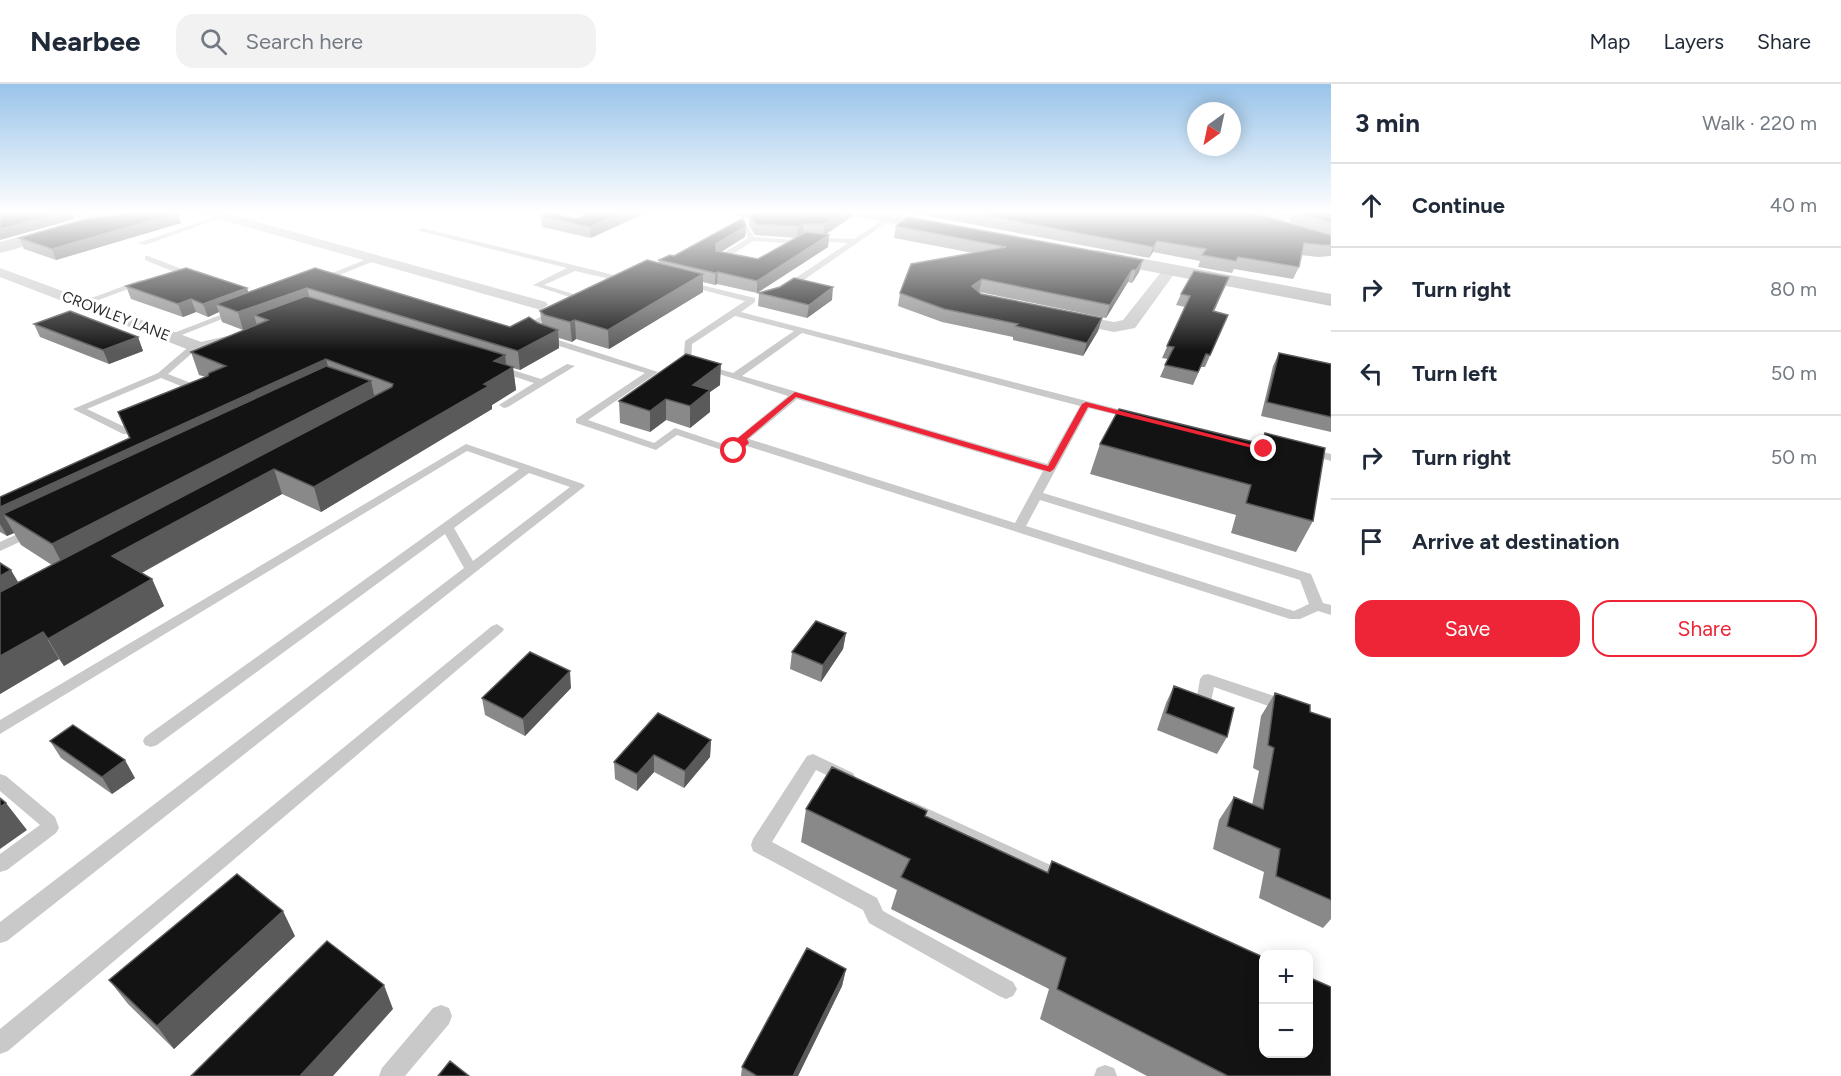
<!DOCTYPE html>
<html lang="en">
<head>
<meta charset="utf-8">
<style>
  :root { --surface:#fff; --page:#f2f2f3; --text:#1f2937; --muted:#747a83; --line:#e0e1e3; --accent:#ed2537 }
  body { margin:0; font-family:Figtree,sans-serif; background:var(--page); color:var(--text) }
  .controls { position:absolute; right:18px; bottom:18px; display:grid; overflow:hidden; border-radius:12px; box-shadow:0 3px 15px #0003 }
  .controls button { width:54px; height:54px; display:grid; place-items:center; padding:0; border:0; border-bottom:2px solid var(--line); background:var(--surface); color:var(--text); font:30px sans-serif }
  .compass { position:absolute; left:1187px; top:18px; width:54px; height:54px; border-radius:50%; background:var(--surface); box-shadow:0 3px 15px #0003; rotate:213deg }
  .stop { position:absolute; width:18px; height:18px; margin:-14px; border:4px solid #ed2537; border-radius:50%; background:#fff }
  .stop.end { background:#ed2537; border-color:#fff; box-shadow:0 2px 6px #0008 }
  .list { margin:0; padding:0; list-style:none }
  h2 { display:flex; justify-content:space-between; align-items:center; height:78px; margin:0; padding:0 24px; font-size:26px }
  h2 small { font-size:20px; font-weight:400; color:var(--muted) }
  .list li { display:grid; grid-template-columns:39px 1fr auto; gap:18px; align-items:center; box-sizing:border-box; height:84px; padding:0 24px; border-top:2px solid var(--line) }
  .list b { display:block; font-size:22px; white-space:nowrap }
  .list em { font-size:20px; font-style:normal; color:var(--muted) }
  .actions { display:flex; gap:12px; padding:18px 24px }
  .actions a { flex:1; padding:14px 0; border:2px solid var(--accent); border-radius:18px; text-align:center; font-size:21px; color:var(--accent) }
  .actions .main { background:var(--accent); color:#fff }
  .icon { flex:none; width:33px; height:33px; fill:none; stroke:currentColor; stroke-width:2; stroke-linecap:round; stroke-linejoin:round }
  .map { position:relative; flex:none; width:1331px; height:992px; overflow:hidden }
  header { display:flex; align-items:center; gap:36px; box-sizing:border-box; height:84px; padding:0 30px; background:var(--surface); border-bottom:2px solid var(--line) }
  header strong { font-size:28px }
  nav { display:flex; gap:33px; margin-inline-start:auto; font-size:21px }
  .search { width:420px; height:54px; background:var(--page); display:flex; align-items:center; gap:15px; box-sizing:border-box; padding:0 21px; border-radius:18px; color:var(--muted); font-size:22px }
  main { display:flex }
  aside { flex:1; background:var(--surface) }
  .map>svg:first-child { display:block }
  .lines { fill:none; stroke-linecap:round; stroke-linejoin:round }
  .lane { fill:#c9c9c9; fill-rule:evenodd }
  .street { fill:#c9c9c9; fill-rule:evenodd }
  .secondary { fill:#b6b6b6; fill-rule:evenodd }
  .wall { fill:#898989 }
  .shaded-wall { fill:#5a5a5a }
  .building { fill:#131313; stroke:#5a5a5a; stroke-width:1.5 }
  .route { fill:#ed2537 }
  .labels { text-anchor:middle; stroke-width:6; stroke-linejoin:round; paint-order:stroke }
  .far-street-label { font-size:15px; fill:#2c2c2c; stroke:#fff }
</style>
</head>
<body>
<header>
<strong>Nearbee</strong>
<div class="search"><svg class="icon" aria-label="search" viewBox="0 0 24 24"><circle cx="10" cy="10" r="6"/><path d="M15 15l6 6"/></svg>Search here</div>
<nav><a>Map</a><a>Layers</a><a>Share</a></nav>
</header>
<main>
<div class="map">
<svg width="1331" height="992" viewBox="0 0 1331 992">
  <rect width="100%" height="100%" fill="#fff"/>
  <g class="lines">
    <path class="lane" d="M571 128H583L599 133 596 135Z
      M221 131 226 132 145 161 138 159Z
      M888 133 893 134 788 207H782V203L848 159 810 157 806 155 807 153 854 155Z
      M744 143H748L754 153 797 156 801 158 797 160 753 157 727 174H731V178L717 177V173L748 154Z
      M422 144 622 193 623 195 619 197 575 187 544 201 586 214 579 216 533 201 567 184 420 147 418 146Z
      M148 172 195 190 196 192 189 194 145 176V172Z
      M372 173 379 175 322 198 315 196Z
      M140 196 147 198 85 221 78 219Z
      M684 197 755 214V218L741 228 1137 330V334L1133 335 1089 324 1043 409 1311 490 1323 519 1331 521V531L1318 527 1300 535H1290L747 362 734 370 677 351 656 366 576 339V335L645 289 540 256 524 242 556 224 560 227 559 229 534 242 546 252 658 288 588 336 654 359 675 344 732 363 738 358 736 356 737 354 788 312 700 284 705 281 733 289 794 247 735 232 692 260 691 279 683 281 685 257 745 217 684 201ZM802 249 1080 322 1047 380 742 292ZM797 315 1043 387 1015 439 749 355ZM1040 416 1300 496 1309 520 1294 527 1026 442Z
      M233 226 240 228 174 254 166 252Z
      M236 250 239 251V255L198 264 168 290 206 305V309H198L161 294 87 325 127 344 137 339H145V343L131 350H123L73 325 158 289 192 260Z
      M567 280 575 282 508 323 504 324 499 321 534 299 494 286V282H500L541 295Z
      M466 360 583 400 585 402 7 857 0 859V838L464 484 445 450 157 661 151 663 145 661 143 657 145 653 519 385 467 367 0 650V636ZM529 389 570 403 473 477 454 444Z
      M1307 364 1331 370V377L1303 369V365Z
      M33 443 39 447 37 450 0 467V458Z
      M497 540 504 545 502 548 8 967 0 970V945L492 542Z
      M1208 590 1292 618 1294 622 1292 626 1286 628 1214 603 1209 628 1203 630 1197 628 1195 624 1200 595 1203 591Z
      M813 670 853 689 856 694 853 699 847 701 816 686 772 758 877 814 883 827 1013 898 1017 905 1013 912 1006 915 999 912 869 839 863 826 753 767 751 761 753 755 807 672Z
      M0 690 6 692 55 733 59 744 56 749 7 786 0 788V770L40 741 0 707Z
      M911 717 1057 784 1059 790 1057 796 1050 798 1043 796 905 729 902 724 905 719Z
      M441 921 449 924 452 932 449 940 405 992H379L382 984 433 924Z
      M1105 981 1114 984 1117 992H1094L1097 984Z"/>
    <path class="street" d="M66 128C79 128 95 127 105 136L99 140 68 131Z
      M202 128H222L546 218 548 221 540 226 534 224 204 131Z
      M1289 128H1331V135L1298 134 1265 141 1259 137 1260 134Z
      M1170 182 1177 186 1135 244 1114 248 1061 237 1059 234 1067 229 1114 238 1123 236 1165 183Z
      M0 184 204 259 207 263 204 267H192L0 193Z"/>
    <path class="secondary" d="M128 128H154C147 137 126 138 114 139 76 143 38 160 0 169V158L99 131Z
      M850 128H885L949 140 955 141 958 145 955 149 949 150 858 133Z
      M1097 166 1331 210V222L1090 176 1088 172 1090 168Z"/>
  </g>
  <path class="wall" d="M591 128V154L542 143 541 132 576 135Z
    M735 128H853V132L825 151H829L828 163 757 209 717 200 715 201 703 198V208L609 265 576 255 572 258 559 254V264L520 286 513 284 516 306 492 321V325L321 428 282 410 142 489 152 495 164 522 64 582 59 575 0 610V479L18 498 52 481 21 461 14 449 7 452 0 448V413L129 354 118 328 206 293 199 291 191 268 254 242 243 246 222 238 219 228 208 233 196 228 183 233 131 215 126 202 248 208 315 184 510 243 538 239 542 241 540 227 659 179V176L674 172 746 142 745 153 721 168 758 175 796 154 755 151 749 141V134L736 132 737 128Z
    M907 128H1251L1315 147 1289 138 1293 128H1331V172L1318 173 1301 171 1299 183 1293 195 1234 185 1232 189 1198 183 1200 177 1153 168 1149 174Z
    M1254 128H1281L1267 132Z
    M177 129 181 139 56 176 24 165 19 154Z
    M896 142 1143 176 1139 188 1132 199 1128 198 1106 234 979 208 981 210 1102 234 1098 247 1083 272 1013 256V253L942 238 898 222 900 209 973 169 894 154Z
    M780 203 832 216 807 234 758 222 759 209Z
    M1224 204 1214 228 1223 242 1205 283H1201L1193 301 1160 293 1168 275 1162 274 1185 223 1176 221 1181 210Z
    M34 240 138 253 143 267 109 280 40 253Z
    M1279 269 1331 280V348L1261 332 1273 282Z
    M720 301 710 308V328L690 344 666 336 650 348 620 339 619 317Z
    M1265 349 1313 437 1296 468 1231 449 1236 431 1090 390 1100 360H1260Z
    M846 549 843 565 821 598 790 585 792 568Z
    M1174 602 1227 653 1217 670 1157 646 1166 619Z
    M571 604 525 652 485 631 482 614Z
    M1275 609 1310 628 1331 635V835L1323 844 1259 814 1264 788 1213 765 1219 736 1234 713 1252 721 1259 687 1253 684 1261 632Z
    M711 656 710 673 684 704 654 688 637 707 615 695 614 678Z
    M50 657 135 694 112 710 61 674Z
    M806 725 925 733 1047 788 1052 777 1331 992H1147L1040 935 1049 905 891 825 897 806 801 758Z
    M295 852 174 965 128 920 109 896Z
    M846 885 842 902 798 992H741L742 983Z"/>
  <path class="shaded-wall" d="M65 128H72L75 135 0 156V145Z
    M624 128H648L591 154 590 143Z
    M844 128H853V132L823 152 824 140Z
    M1269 128H1281L1267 132Z
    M177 129 181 139 56 176 52 165Z
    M804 140 803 151 797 154 798 142Z
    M746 142 745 153 716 171V160Z
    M829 151 828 163 757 209V197Z
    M1157 157 1153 168 1149 174 1153 163Z
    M1143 176 1139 188 1132 199 1136 186Z
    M1132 186 1128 198 1106 234 1110 221Z
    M718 188 717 200 715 201V189Z
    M703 190V208L609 265 608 246Z
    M982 195 979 208 972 202Z
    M833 203 832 216 807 234 809 221Z
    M247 204 251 216 216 220 219 228 208 233 203 220Z
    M307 204 312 222 254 231 257 241 243 246 238 228Z
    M191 215 196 228 183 233 178 220Z
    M1102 234 1098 247 1083 272 1087 259Z
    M575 236 576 255 572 258 570 238Z
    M558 246 559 264 520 286 518 267Z
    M138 253 143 267 109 280 103 266Z
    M505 271 507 287 513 283 516 306 492 321V325L321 428 314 403 484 300 494 277Z
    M326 275 332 297 3 430 14 449 7 452 0 440V423Z
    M721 280 720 301 710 308V328L690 344V322L693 301Z
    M371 297 377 324 68 491 52 460Z
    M666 315V336L650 348V327Z
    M274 385 282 410 125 498 112 472Z
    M11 486 27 513 0 527V492Z
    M152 495 164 522 64 582 48 555Z
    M43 548 59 575 0 610V572Z
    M846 549 843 565 821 598 823 581Z
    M570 587 571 604 525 652 523 635Z
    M711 656 710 673 684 704 685 687Z
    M654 671V688L637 707V690Z
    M125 676 135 694 112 710 102 693Z
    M6 719 27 746 0 765V723Z
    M283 827 295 852 174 965 157 942Z
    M846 885 842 902 798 992H793Z
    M384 901 393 925 333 992H300Z"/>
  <path class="building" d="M0 128H65L0 145Z
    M135 128H173L177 129 52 165 19 154 82 136Z
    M549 128 576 135 592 128H624L590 143 541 132Z
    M754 128H844L824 140H804L798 142 756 140 749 130Z
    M967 128H1251L1331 151V161H1323L1304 159 1299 183 1238 173 1236 177 1202 171 1206 165 1157 157 1153 163Z
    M1295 128H1331V139Z
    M908 133 1143 176 1136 186H1132L1110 221 982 195 972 202 981 210 1102 234 1087 259 1016 242 1018 240 944 225 900 209 911 180 1006 163 896 142Z
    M743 134 746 142 716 160V167L758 175 806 148 829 151 757 197 718 188 715 189 659 176 670 171 674 172Z
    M647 176 703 190 608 246 575 236 570 238 545 231 540 227Z
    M186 184 247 204 203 220 191 215 178 220 126 202Z
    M315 184 510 243 529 233 538 239 558 246 518 267 307 204 238 228 216 220Z
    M1194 187 1229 193 1213 227 1228 231 1210 271 1206 270 1198 288 1165 281 1174 263 1167 262 1190 212 1181 210Z
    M794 194 833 203 809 221 759 209 780 203Z
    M306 212 505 271 494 277 513 283 484 300 489 302 314 403 274 385 112 472 152 495 48 555 43 548 0 572V508L392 303 393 300 326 275 0 423V413L130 354 118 328 208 292 209 289 226 282 191 268 268 236 254 231Z
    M70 227 138 253 103 266 34 240Z
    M1279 269 1331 280V333L1267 318Z
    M686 270 721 280 693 301 710 306 690 322 666 315 650 327 619 317Z
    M326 282 371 297 52 460 3 430Z
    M1119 325 1262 360 1265 349 1325 364 1313 437 1246 419 1251 401 1100 360Z
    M0 479 11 486 0 492Z
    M816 537 846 549 823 581 792 568Z
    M530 568 570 587 523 635 482 614Z
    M1174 602 1234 624 1227 653 1166 629Z
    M1275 609 1310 621V628L1331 635V816L1276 792 1280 765 1227 742 1234 713 1263 725 1274 664 1268 661Z
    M658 629 711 656 685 687 654 671 637 690 614 678Z
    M73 641 125 676 102 693 50 657Z
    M832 683 927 727 925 732 1048 789 1052 777 1263 873V969H1308V893L1331 903V992H1228L1057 905 1066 874 901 793 910 775 806 725Z
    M0 714 6 719 0 723Z
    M237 790 283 827 157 942 109 896Z
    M327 857 384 901 300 992H191Z
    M807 864 846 885 793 992H757L742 983Z
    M450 977 469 992H438Z"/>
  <linearGradient id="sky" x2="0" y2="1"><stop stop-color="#99c4ea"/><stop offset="0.48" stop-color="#fff"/><stop offset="1" stop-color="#fff" stop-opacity="0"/></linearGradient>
  <rect width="1331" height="267" fill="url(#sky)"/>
  <path class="route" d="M795 308 1048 382 1082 320 1086 318 1268 365 1264 367 1088 323 1054 385 1050 388 796 313 747 355 749 359 737 369H731V365L740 358 738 354Z"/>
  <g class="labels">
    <g class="far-street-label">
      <text transform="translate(116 232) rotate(21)" y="5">CROWLEY LANE</text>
    </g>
  </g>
</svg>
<div class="controls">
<button>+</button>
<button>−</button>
</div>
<svg class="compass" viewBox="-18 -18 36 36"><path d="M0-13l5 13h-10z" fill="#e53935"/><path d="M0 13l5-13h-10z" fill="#747a83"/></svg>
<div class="stop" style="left:734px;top:367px"></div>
<div class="stop end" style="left:1264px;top:365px"></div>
</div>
<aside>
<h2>3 min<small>Walk · 220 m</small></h2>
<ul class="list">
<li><svg class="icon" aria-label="ahead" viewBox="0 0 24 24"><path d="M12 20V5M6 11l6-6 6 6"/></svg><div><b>Continue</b></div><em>40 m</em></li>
<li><svg class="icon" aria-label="right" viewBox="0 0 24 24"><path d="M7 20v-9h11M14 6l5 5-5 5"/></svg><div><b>Turn right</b></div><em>80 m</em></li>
<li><svg class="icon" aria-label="left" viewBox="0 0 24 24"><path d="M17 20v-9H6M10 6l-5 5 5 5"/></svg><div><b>Turn left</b></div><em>50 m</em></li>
<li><svg class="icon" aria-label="right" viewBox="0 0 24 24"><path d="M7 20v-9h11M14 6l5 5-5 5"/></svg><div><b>Turn right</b></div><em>50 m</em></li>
<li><svg class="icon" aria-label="arrive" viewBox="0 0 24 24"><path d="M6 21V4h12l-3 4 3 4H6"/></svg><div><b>Arrive at destination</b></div></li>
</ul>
<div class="actions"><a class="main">Save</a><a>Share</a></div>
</aside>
</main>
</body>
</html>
